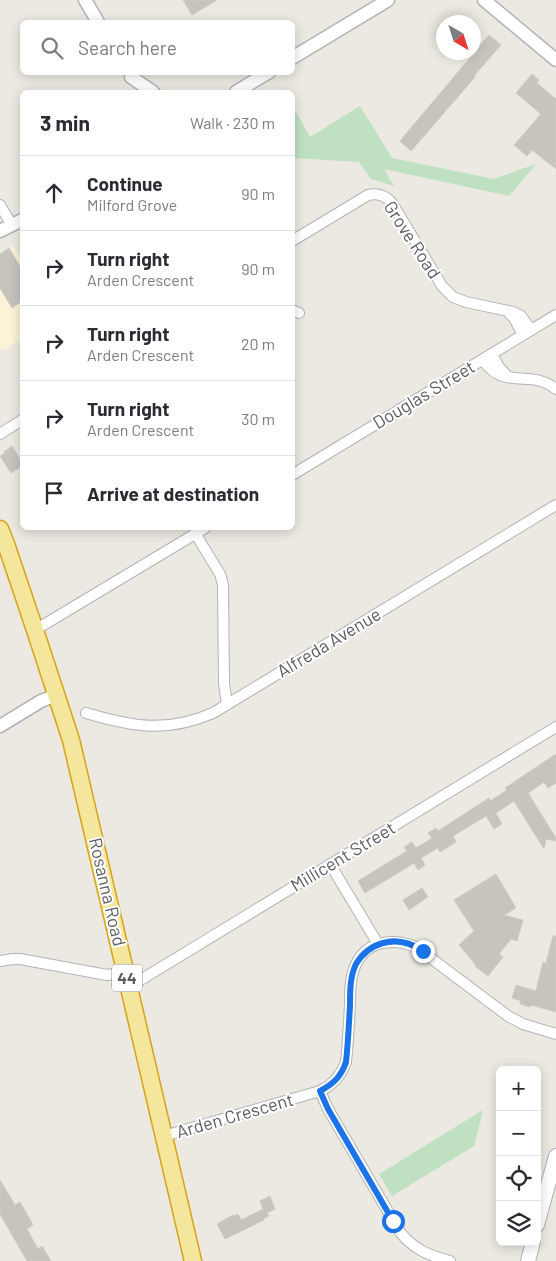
<!DOCTYPE html>
<html lang="en">
<head>
<meta charset="utf-8">
<style>
  :root { --surface:#fff; --page:#f7f7f7; --text:#2b2b33; --muted:#7c7c81; --line:#e1e1e2 }
  body { margin:0; font-family:Barlow,sans-serif; background:var(--page); color:var(--text) }
  .controls { position:absolute; right:15px; bottom:15px; display:grid; overflow:hidden; border-radius:8px; box-shadow:0 2px 12px #0003 }
  .controls button { width:45px; height:45px; display:grid; place-items:center; padding:0; border:0; border-bottom:1px solid var(--line); background:var(--surface); color:var(--text); font:25px sans-serif }
  .compass { position:absolute; left:436px; top:15px; width:45px; height:45px; border-radius:50%; background:var(--surface); box-shadow:0 2px 12px #0003; rotate:141deg }
  .stop { position:absolute; width:15px; height:15px; margin:-11px; border:4px solid #1a73e8; border-radius:50%; background:#fff }
  .stop.end { background:#1a73e8; border-color:#fff; box-shadow:0 1px 5px #0008 }
  .list { margin:0; padding:0; list-style:none }
  h2 { display:flex; justify-content:space-between; align-items:center; height:65px; margin:0; padding:0 20px; font-size:21px }
  h2 small { font-size:16px; font-weight:400; color:var(--muted) }
  .list li { display:grid; grid-template-columns:32px 1fr auto; gap:15px; align-items:center; box-sizing:border-box; height:75px; padding:0 20px; border-top:1px solid var(--line) }
  .list b { display:block; font-size:19px; white-space:nowrap }
  .list p { margin:0; font-size:16px; white-space:nowrap; color:var(--muted) }
  .list em { font-size:16px; font-style:normal; color:var(--muted) }
  .icon { flex:none; width:28px; height:28px; fill:none; stroke:currentColor; stroke-width:2; stroke-linecap:round; stroke-linejoin:round }
  .map { position:relative; flex:none; width:556px; height:1261px; overflow:hidden }
  .search { position:absolute; background:var(--surface); box-shadow:0 2px 12px #0003; left:20px; top:20px; width:275px; height:55px; display:flex; align-items:center; gap:12px; box-sizing:border-box; padding:0 18px; border-radius:8px; color:var(--muted); font-size:19px }
  .panel { position:absolute; background:var(--surface); box-shadow:0 2px 12px #0003; left:20px; top:90px; width:275px; height:440px; border-radius:8px }
  .map>svg:first-child { display:block }
  .commercial { fill:#faf3d7 }
  .green { fill:#bfe1c1 }
  .building { fill:#c7c4be; stroke:#cfcbc0 }
  .lines { fill:none; stroke-linecap:round; stroke-linejoin:round }
  .minor-casing { stroke:#b2b3b8; stroke-width:12 }
  .tertiary-casing { stroke:#b2b3b8; stroke-width:15 }
  .secondary-casing { stroke:#b1b3b8; stroke-width:16 }
  .trunk-casing { stroke:#d8a314; stroke-width:19 }
  .minor { stroke:#fff; stroke-width:10 }
  .tertiary { stroke:#fff; stroke-width:12 }
  .secondary { stroke:#fff; stroke-width:14 }
  .trunk { stroke:#f5e69d; stroke-width:16 }
  .route { stroke:#1a73e8; stroke-width:6 }
  .labels { text-anchor:middle; stroke-width:4; stroke-linejoin:round; paint-order:stroke }
  .shield { fill:#fff; stroke:#8c8d90; stroke-width:1 }
  .shield-label { font-size:16px; font-weight:bold; fill:#5a5c61 }
  .street-label { font-size:18px; fill:#5a5c61; stroke:#fff }
</style>
</head>
<body>
<div class="map">
<svg width="556" height="1261" viewBox="0 0 556 1261">
  <rect width="100%" height="100%" fill="#ebe9e1"/>
  <path class="commercial" d="M13 245 22 260V339L4 350H0V254Z"/>
  <path class="green" d="M360 106 392 158 494 179 536 164 509 196 384 169 394 186 371 179 359 162 293 158V107L310 137Z
    M483 1110 474 1146 392 1196 379 1174Z"/>
  <path class="building" d="M183 0H217L192 15Z
    M489 35 501 45 474 76 475 77 411 151 400 141Z
    M532 74 539 80 537 83 556 99V169L532 150 527 156 514 145 541 114 516 93Z
    M9 248 22 270V301L12 308 0 288V254Z
    M12 446 22 463V466L11 473 0 456 5 453 4 452Z
    M556 754V783L548 788 544 782 528 793 556 838V841L546 839 544 849 514 801 496 813 502 824 494 829 486 816 453 836 456 842 440 852 438 848 421 858 425 865 418 870 414 863 365 893 358 881 407 851 404 847 412 842 416 848 432 838 428 833 436 828 438 831 489 798 490 801 507 790 505 788Z
    M496 874 516 908 504 915 523 920 517 941 511 939 499 954 503 957 488 976 475 966 476 965 459 945 474 931 454 900Z
    M422 888 428 897 409 910 403 900Z
    M553 936H556V1012L531 1005 530 1007 520 1004 521 1001 512 998 516 985 536 991 543 962 546 963Z
    M0 1180 15 1205 20 1202 33 1225 27 1229 38 1249 42 1246 51 1261H27L0 1214Z
    M270 1196 275 1209 267 1213 269 1216 263 1219 264 1220 225 1239 217 1224 233 1215 234 1216 238 1214 241 1220 263 1209 260 1201Z"/>
  <g class="lines">
    <defs>
      <path id="minor" d="M0 205 12 225
        M292 241 368 195C378 193 385 195 392 203L442 286 453 297 466 302 513 312 521 316 531 330
        M292 310 299 313
        M509 313 514 318 523 335
        M492 354 499 367 507 376
        M482 360C487 365 493 373 500 375 521 383 535 373 556 389
        M0 434 22 420
        M292 475 556 315
        M195 533 220 574 223 585 224 683 227 705
        M35 630 205 528
        M86 713C133 727 167 733 213 713L556 505
        M330 864 378 944
        M0 961 13 959H20L107 975 126 972
        M129 987 556 727
        M320 1091 328 1109 400 1232C413 1249 430 1256 450 1261
        M164 1136 320 1091C333 1085 341 1076 346 1062 348 1043 349 1023 350 1004 350 992 350 980 354 969 364 941 391 937 416 947L508 1016 523 1024 556 1034"/>
      <path id="tertiary" d="M85 0 98 22
        M484 0 556 60
        M292 58 388 0
        M131 77 153 92
        M236 92 269 72
        M0 231 22 220
        M0 726 41 701 57 695"/>
      <path id="secondary" d="M537 1225 556 1156
        M528 1261 533 1242"/>
      <path id="trunk" d="M0 529 6 544 35 630 71 740 193 1261"/>
    </defs>
    <use href="#minor" class="minor-casing"/>
    <use href="#tertiary" class="tertiary-casing"/>
    <use href="#secondary" class="secondary-casing"/>
    <use href="#trunk" class="trunk-casing"/>
    <use href="#minor" class="minor"/>
    <use href="#tertiary" class="tertiary"/>
    <use href="#secondary" class="secondary"/>
    <use href="#trunk" class="trunk"/>
  </g>
  <g class="lines">
    <path class="route" d="M393 1221 328 1109 320 1091C333 1084 341 1077 346 1062 348 1044 349 1024 350 1005 350 991 350 976 356 964 362 954 372 946 383 943 397 939 411 943 423 951"/>
  </g>
  <g class="labels">
    <rect class="shield" x="112" y="964.5" width="30" height="27" rx="4"/>
    <g class="shield-label">
      <text x="127" y="984">44</text>
    </g>
    <g class="street-label">
      <text transform="translate(412 240) rotate(57)" y="6">Grove Road</text>
      <text transform="translate(424 395) rotate(-31)" y="6">Douglas Street</text>
      <text transform="translate(329 643) rotate(-31)" y="6">Alfreda Avenue</text>
      <text transform="translate(343 857) rotate(-31)" y="6">Millicent Street</text>
      <text transform="translate(107 892) rotate(77)" y="6">Rosanna Road</text>
      <text transform="translate(235 1116) rotate(-16)" y="6">Arden Crescent</text>
    </g>
  </g>
</svg>
<div class="controls">
<button>+</button>
<button>−</button>
<button><svg class="icon" aria-label="locate" viewBox="0 0 24 24"><circle cx="12" cy="12" r="6"/><path d="M12 2v4M12 18v4M2 12h4M18 12h4"/></svg></button>
<button><svg class="icon" aria-label="layers" viewBox="0 0 24 24"><path d="M12 4l9 5-9 5-9-5zM3 14l9 5 9-5"/></svg></button>
</div>
<svg class="compass" viewBox="-18 -18 36 36"><path d="M0-13l5 13h-10z" fill="#e53935"/><path d="M0 13l5-13h-10z" fill="#7c7c81"/></svg>
<div class="stop" style="left:393px;top:1221px"></div>
<div class="stop end" style="left:423px;top:951px"></div>
<div class="search"><svg class="icon" aria-label="search" viewBox="0 0 24 24"><circle cx="10" cy="10" r="6"/><path d="M15 15l6 6"/></svg>Search here</div>
<section class="panel">
<h2>3 min<small>Walk · 230 m</small></h2>
<ul class="list">
<li><svg class="icon" aria-label="ahead" viewBox="0 0 24 24"><path d="M12 20V5M6 11l6-6 6 6"/></svg><div><b>Continue</b><p>Milford Grove</p></div><em>90 m</em></li>
<li><svg class="icon" aria-label="right" viewBox="0 0 24 24"><path d="M7 20v-9h11M14 6l5 5-5 5"/></svg><div><b>Turn right</b><p>Arden Crescent</p></div><em>90 m</em></li>
<li><svg class="icon" aria-label="right" viewBox="0 0 24 24"><path d="M7 20v-9h11M14 6l5 5-5 5"/></svg><div><b>Turn right</b><p>Arden Crescent</p></div><em>20 m</em></li>
<li><svg class="icon" aria-label="right" viewBox="0 0 24 24"><path d="M7 20v-9h11M14 6l5 5-5 5"/></svg><div><b>Turn right</b><p>Arden Crescent</p></div><em>30 m</em></li>
<li><svg class="icon" aria-label="arrive" viewBox="0 0 24 24"><path d="M6 21V4h12l-3 4 3 4H6"/></svg><div><b>Arrive at destination</b></div></li>
</ul>
</section>
</div>
</body>
</html>
